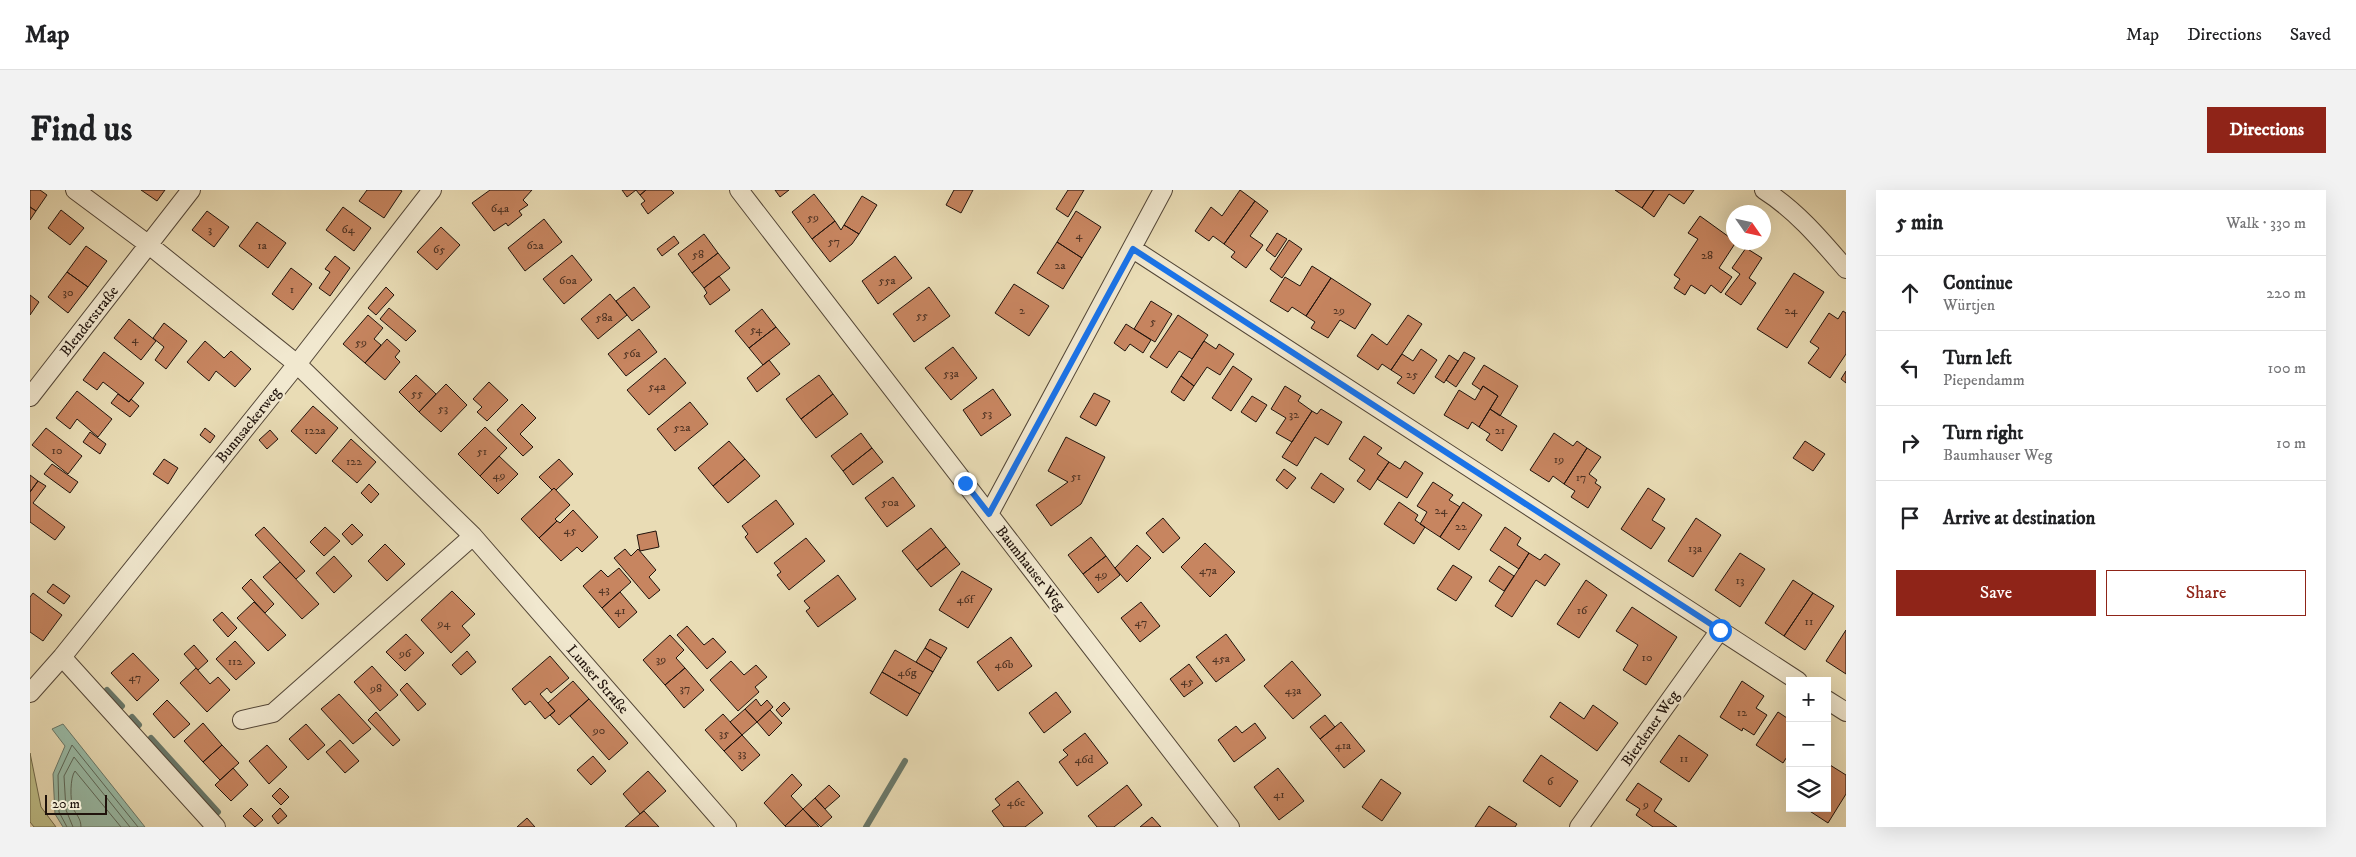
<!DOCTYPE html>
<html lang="en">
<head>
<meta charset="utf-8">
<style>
  :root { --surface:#fff; --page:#f2f2f2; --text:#202124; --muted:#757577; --line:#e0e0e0; --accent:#8f2418 }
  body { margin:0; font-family:"IM FELL DW Pica",serif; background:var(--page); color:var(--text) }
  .controls { position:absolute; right:15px; bottom:15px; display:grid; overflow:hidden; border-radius:0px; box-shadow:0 5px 20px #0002 }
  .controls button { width:45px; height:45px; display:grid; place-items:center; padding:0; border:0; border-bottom:1px solid var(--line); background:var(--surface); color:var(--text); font:25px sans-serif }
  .compass { position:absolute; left:1696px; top:15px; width:45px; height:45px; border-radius:50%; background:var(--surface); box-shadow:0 5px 20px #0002; rotate:124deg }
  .scale { position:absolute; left:15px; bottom:12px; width:62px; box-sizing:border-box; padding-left:5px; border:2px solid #20130c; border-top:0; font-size:14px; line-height:18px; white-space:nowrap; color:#20130c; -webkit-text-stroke:4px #f1e8cf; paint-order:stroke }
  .stop { position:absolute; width:15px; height:15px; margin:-11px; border:4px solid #1a73e8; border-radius:50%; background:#fff }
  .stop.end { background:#1a73e8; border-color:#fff; box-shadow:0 1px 5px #0008 }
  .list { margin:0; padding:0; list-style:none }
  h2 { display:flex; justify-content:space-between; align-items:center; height:65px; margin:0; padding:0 20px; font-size:21px }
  h2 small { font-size:16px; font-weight:400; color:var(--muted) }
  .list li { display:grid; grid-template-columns:32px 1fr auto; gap:15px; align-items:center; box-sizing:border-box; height:75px; padding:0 20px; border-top:1px solid var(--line) }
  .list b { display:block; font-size:19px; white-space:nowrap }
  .list p { margin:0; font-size:16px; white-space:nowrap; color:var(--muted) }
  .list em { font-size:16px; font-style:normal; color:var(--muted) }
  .actions { display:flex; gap:10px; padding:15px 20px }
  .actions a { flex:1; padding:11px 0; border:1px solid var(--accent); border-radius:0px; text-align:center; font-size:18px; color:var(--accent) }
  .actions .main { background:var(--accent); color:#fff }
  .icon { flex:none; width:28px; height:28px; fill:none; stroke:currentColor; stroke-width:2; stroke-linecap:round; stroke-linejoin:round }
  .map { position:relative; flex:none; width:1816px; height:637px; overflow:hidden; border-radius:0px }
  header { display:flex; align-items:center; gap:30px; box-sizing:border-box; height:70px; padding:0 25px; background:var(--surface); border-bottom:1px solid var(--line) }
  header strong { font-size:24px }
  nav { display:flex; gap:28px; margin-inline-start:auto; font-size:18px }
  .intro { display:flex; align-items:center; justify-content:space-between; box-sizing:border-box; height:120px; padding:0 30px }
  h1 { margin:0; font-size:35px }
  .button { padding:12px 22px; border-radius:0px; background:var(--accent); color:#fff; font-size:18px; font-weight:700 }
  main { display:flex; gap:30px; padding:0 30px }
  aside { flex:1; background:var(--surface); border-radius:0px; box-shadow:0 5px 20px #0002 }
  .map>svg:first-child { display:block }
  .green { fill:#bebe88; stroke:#6f684a }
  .water { fill:#99bca8; stroke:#69786a }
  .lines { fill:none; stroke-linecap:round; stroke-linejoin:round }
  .shore { stroke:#5c685a; stroke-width:1 }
  .stream { stroke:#69786a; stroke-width:6 }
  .building { fill:#c78560; stroke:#20130c }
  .street-casing { stroke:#524536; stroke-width:20 }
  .street { stroke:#f1e8cf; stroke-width:18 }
  .route { stroke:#1a73e8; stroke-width:6 }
  .labels { text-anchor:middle; stroke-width:4.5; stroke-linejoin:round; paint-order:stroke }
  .number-label { font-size:12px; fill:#4a3021 }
  .street-label { font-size:15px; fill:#20130c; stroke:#f1e8cf }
</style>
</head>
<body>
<header>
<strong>Map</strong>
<nav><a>Map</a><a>Directions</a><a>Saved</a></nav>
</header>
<div class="intro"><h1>Find us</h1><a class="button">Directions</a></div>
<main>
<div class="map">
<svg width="1816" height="637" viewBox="0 0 1816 637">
  <rect width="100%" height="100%" fill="#e9dcb5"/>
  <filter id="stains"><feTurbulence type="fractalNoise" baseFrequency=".004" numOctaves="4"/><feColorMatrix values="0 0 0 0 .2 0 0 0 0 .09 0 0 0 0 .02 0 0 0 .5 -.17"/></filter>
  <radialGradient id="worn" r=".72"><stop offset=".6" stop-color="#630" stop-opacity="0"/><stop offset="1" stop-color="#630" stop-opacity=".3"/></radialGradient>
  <path class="green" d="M0 563 11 617 26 637H4L0 632Z"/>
  <path class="water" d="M33 534 115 637H33L25 624 23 584 35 556 22 539Z"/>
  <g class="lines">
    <path class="shore" d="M37 637 29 622 28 585 42 555 108 637
      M43 637 36 620 34 586 44 567 100 637
      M51 637C51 628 46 625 43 618 40 610 40 587 45 581L91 637"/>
    <path class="stream" d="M77 500 92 516
      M102 527 109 535
      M121 548 188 622
      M836 637 875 571"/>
  </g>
  <path class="building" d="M0 0H10L17 5 6 21 0 17Z
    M111 0H135L127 11Z
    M337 0H370L372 1 354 28 329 11Z
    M460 0H502L493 10 498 15 489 21 492 25 478 36 476 33 464 41 442 13Z
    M592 0H616L610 5 606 0 597 7Z
    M616 0H641L644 3 618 24 611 14 615 11 610 5Z
    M745 0H759L750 7Z
    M924 0H943L931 23 916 15Z
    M1038 0H1054L1038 27 1026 19Z
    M1210 0 1225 11 1194 54 1183 46 1179 51 1165 41 1181 17 1192 26Z
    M1585 0H1624L1612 18Z
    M1624 0H1664L1654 14 1639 4 1624 27 1612 18Z
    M784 4 805 31 782 49 762 22Z
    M832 6 847 15 829 44 814 35Z
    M1225 11 1238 21 1220 46 1233 55 1216 78 1201 67 1205 62 1194 54Z
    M0 17 6 21 0 30Z
    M313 17 341 38 324 61 296 40Z
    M31 20 54 38 40 55 18 38Z
    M177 21 199 37 184 57 162 40Z
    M1046 21 1071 37 1052 68 1027 52Z
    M1670 26 1706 52 1689 78 1702 87 1691 103 1681 95 1675 104 1661 95 1655 105 1644 98 1650 89 1644 85 1668 49 1658 43Z
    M514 29 532 52 495 81 478 58Z
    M805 31 811 40 814 35 829 44 822 54 800 72 782 49Z
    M227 32 256 53 238 78 209 56Z
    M411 37 430 55 407 80 387 62Z
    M1247 43 1257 49 1245 67 1236 60Z
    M674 44 688 63 662 83 648 64Z
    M644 46 649 53 632 66 627 59Z
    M1259 50 1272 59 1252 88 1240 79Z
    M1027 52 1052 68 1033 99 1007 83Z
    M56 56 77 71 58 97 37 82Z
    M1716 58 1732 68 1719 88 1726 93 1711 115 1695 104 1710 84 1702 78Z
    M688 63 700 78 674 98 662 83Z
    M542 65 562 90 534 114 513 89Z
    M305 66 320 78 300 106 289 98 300 82 295 79Z
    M865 66 882 88 848 114 832 91Z
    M1282 76 1301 88 1276 126 1262 117 1258 122 1240 111 1255 87 1270 96Z
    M261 78 282 94 263 120 242 104Z
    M37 82 58 97 38 123 18 107Z
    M1764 83 1794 102 1757 158 1727 139Z
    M689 86 700 100 680 115 674 106 677 103 674 98Z
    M1301 88 1341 114 1325 139 1310 130 1298 148 1281 138 1285 132 1276 126Z
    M984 94 1019 116 999 146 965 123Z
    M356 97 364 105 346 125 338 118Z
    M604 97 620 117 602 131 586 111Z
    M899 97 920 126 884 152 863 124Z
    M580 104 597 125 568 149 551 129Z
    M0 105 9 112 0 125Z
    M1121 111 1142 124 1125 152 1104 139Z
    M359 118 386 141 376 151 350 129Z
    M732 119 746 137 719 158 705 141Z
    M1813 121 1816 123V164L1800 188 1778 173 1789 158 1780 152 1799 123 1808 129Z
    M338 125 353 138 344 149 351 155 335 173 313 154Z
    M1148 125 1178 145 1162 169 1149 161 1137 178 1120 167Z
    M1378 125 1392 134 1361 180 1352 174 1348 180 1327 166 1342 144 1357 155Z
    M99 129 126 151 111 170 84 148Z
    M134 133 157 151 136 179 125 170 134 157 123 148Z
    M1096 134 1121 150 1113 163 1100 154 1095 161 1084 153Z
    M746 137 760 154 733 175 719 158Z
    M609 139 627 162 596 186 578 164Z
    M357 149 370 161 365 167 370 172 355 190 335 173Z
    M175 151 194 168 201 161 221 179 205 197 186 181 179 191 157 172Z
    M1174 151 1186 159 1189 154 1204 164 1190 185 1177 177 1164 196 1151 186Z
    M923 157 947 188 921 210 895 178Z
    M1391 159 1407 170 1384 204 1367 193 1372 187 1361 180 1372 164 1383 171Z
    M74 162 114 193 99 212 73 192 67 200 53 190Z
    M1434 162 1445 168 1426 197 1416 190Z
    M1419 165 1428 171 1414 193 1405 187Z
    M635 168 656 193 619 225 597 200Z
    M739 170 750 184 727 202 717 188Z
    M1454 175 1488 196 1470 226 1460 219 1468 206 1453 196 1451 200 1442 194Z
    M1203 176 1222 189 1201 221 1182 208Z
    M1816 181V193L1811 189Z
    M386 185 406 204 389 222 369 202Z
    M789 185 803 204 771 229 756 209Z
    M1151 186 1164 196 1154 211 1141 202Z
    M459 192 478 210 457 231 447 222 452 217 443 209Z
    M416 194 437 215 411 242 389 222Z
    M1255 196 1271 206 1268 211 1282 221 1262 252 1246 243 1256 228 1241 219Z
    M1453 196 1468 206 1449 237 1442 232 1438 239 1414 225 1429 200 1445 210Z
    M963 199 981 225 951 246 933 220Z
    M47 201 82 229 68 247 47 229 40 239 26 228Z
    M1064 203 1080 211 1066 236 1050 227Z
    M88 204 99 212 101 209 109 216 100 227 81 213Z
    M803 204 818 224 786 248 771 229Z
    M1222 206 1237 215 1226 232 1211 222Z
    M660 212 678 234 645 261 627 239Z
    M492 214 506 228 490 244 503 257 493 266 467 240Z
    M283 216 308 238 286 264 261 241Z
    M1291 219 1312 232 1298 255 1285 247 1267 276 1252 267 1282 221 1287 224Z
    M1460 219 1487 236 1472 261 1456 250 1460 244 1449 237Z
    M455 237 477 258 450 286 428 264Z
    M16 238 52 266 38 284 2 255Z
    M175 238 185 246 180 253 170 245Z
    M240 240 248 249 237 259 229 250Z
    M60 242 76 254 70 264 53 252Z
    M831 243 842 258 813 281 801 266Z
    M1524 243 1543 256 1547 251 1557 258 1534 294 1523 286 1519 292 1500 280Z
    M1334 246 1352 258 1347 264 1359 272 1340 300 1327 291 1335 280 1319 269Z
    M1036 247 1075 267 1051 314 1021 336 1006 315 1038 292 1018 281Z
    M321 249 346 272 327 293 302 271Z
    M699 251 715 269 683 296 668 278Z
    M1775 251 1795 264 1783 281 1763 268Z
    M842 258 853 272 823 295 813 281Z
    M1557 258 1571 267 1559 284 1567 290 1565 293 1571 297 1558 318 1541 307 1545 301 1534 294Z
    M469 266 488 284 468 304 450 286Z
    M134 269 148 278 138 294 123 284Z
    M529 269 543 284 526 300 524 298 522 300 509 287Z
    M715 269 730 286 698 313 683 296Z
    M1375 271 1393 283 1377 308 1347 289 1359 272 1370 279Z
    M22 274 48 292 40 303 14 284Z
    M1254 279 1266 288 1257 299 1246 290Z
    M1291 283 1314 299 1304 313 1281 298Z
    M0 285 8 291 0 302Z
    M863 287 885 316 857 337 835 308Z
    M8 291 16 296 3 313 35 337 25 350 0 332V302Z
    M1403 292 1423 305 1419 310 1430 317 1410 347 1390 334 1397 322 1387 316Z
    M339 294 349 304 341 313 331 303Z
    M524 298 540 315 525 329 527 331 509 348 491 329Z
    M1618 298 1635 309 1622 330 1635 338 1621 359 1591 339Z
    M746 310 764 334 727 363 715 347 718 344 712 336Z
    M1369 312 1388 325 1385 330 1395 337 1384 354 1354 334Z
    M1433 312 1452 325 1429 360 1410 347Z
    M543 320 568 347 552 362 547 357 531 371 509 348 527 331 530 333Z
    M1133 328 1150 348 1133 363 1116 343Z
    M1666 328 1691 345 1663 387 1638 371Z
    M322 334 333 345 322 355 312 344Z
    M234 337 275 381 266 389 225 345Z
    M295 337 310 351 294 366 280 352Z
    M1475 337 1491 348 1487 355 1499 363 1489 379 1460 360Z
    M901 338 916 357 887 380 872 361Z
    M626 341 629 357 610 361 607 345Z
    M1061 347 1076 366 1053 384 1038 365Z
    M776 348 795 371 759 400 747 385 751 382 744 373Z
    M1175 353 1205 382 1180 407 1151 377Z
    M355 354 375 374 357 391 338 371Z
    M1107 355 1121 368 1097 392 1085 378Z
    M916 357 930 374 901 397 887 380Z
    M595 359 601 366 608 359 626 380 619 387 630 400 619 409 584 368Z
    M1499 363 1510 370 1515 364 1530 374 1515 396 1506 390 1482 427 1465 416Z
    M1710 363 1735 379 1710 417 1685 400Z
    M304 366 322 386 304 403 286 383Z
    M1076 366 1090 385 1068 403 1053 384Z
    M250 372 289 414 272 429 233 387Z
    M1423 375 1442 387 1426 411 1407 399Z
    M1469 376 1484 386 1474 401 1459 391Z
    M589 378 601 392 572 418 553 396 571 380 578 387Z
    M932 381 962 399 938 438 909 420Z
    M808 385 826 409 788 437 776 421 780 418 774 411Z
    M221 389 244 414 235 423 212 398Z
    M1556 390 1577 405 1549 448 1527 434Z
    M1763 390 1783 403 1754 446 1735 433Z
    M23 394 40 406 34 414 17 402Z
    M422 401 445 424 432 436 440 445 421 463 391 430Z
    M590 402 607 422 589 438 572 418Z
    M3 403 32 425 13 451 0 442V407Z
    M1783 403 1804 416 1775 460 1754 446Z
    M224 412 256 445 238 461 207 428Z
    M1111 412 1130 436 1110 452 1091 428Z
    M1602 417 1647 447 1616 495 1593 480 1608 455 1586 441Z
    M192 422 207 438 198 447 183 430Z
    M657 436 674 455 683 448 696 462 677 479 647 445Z
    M1816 440V484L1796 471Z
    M376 444 394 463 375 481 356 462Z
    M1196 444 1215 470 1186 492 1166 467Z
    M640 445 654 460 646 468 655 478 635 495 613 470Z
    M981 447 1002 476 968 501 947 472Z
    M900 449 917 458 911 468 895 458Z
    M205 451 225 473 206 490 186 469Z
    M164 455 178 471 168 480 154 464Z
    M895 458 911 468 903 482 886 472Z
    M865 460 903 482 890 504 852 482Z
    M437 461 446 472 431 485 422 475Z
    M103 463 129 490 107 511 81 483Z
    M520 466 539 488 521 503 517 498 510 504 525 521 515 529 500 511 495 515 482 499Z
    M701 471 714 485 726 475 737 487 725 497 729 502 708 521 680 490Z
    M1262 471 1291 505 1263 529 1234 496Z
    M1159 474 1173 493 1154 507 1140 489Z
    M342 476 368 505 350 521 324 492Z
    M166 478 180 494 188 487 200 500 177 522 150 493Z
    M655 478 674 500 654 518 635 495Z
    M852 482 890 504 877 526 840 503Z
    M543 491 559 509 529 535 520 525 525 521 518 513Z
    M1712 491 1734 506 1726 518 1737 525 1724 545 1713 538 1712 541 1690 527Z
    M377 493 396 514 388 521 370 500Z
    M1026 502 1041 522 1014 543 999 523Z
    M309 504 341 539 323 554 291 519Z
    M559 509 598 553 579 570 540 526Z
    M726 509 731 516 737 510 743 517 727 532 715 519Z
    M137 510 160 534 144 548 123 524Z
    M754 512 760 519 752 527 746 520Z
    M1530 512 1554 529 1563 515 1588 533 1567 561 1520 527Z
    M715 519 727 532 712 545 700 532Z
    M740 520 752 533 739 546 727 532Z
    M346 522 370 550 363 556 338 530Z
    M1748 522 1760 530V562L1753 573 1726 555Z
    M693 524 712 545 694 561 675 540Z
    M1295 525 1305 537 1290 549 1280 537Z
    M1311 532 1335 561 1314 578 1290 549Z
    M173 533 192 555 173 572 154 551Z
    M1225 533 1236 548 1204 572 1188 550 1206 536 1212 543Z
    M276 534 295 555 278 570 259 549Z
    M1055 543 1078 573 1047 596 1029 572 1038 565 1033 560Z
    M712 545 730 565 712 581 694 561Z
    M1649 545 1678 565 1659 592 1630 572Z
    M310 550 329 571 315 583 296 562Z
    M192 555 209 573 190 590 173 572Z
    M237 555 257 577 239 594 219 571Z
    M1511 565 1548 591 1530 617 1493 591Z
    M563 566 576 581 561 595 547 580Z
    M1800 575 1816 585V604L1798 633 1775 618H1797V580Z
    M203 578 218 595 201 611 185 595Z
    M1248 578 1274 611 1249 630 1224 597Z
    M618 581 636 601 610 624 593 604Z
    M762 584 772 595 761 606 773 619 755 636 734 613Z
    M1351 589 1371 603 1352 631 1332 617Z
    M988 591 1013 623 995 637H974L962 621 970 615 965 609Z
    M1608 593 1632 609 1624 621 1647 637H1623L1606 625 1610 619 1596 610Z
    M799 595 810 606 795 619 785 608Z
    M1097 595 1112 615 1084 637H1067L1058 626Z
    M250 598 259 607 251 615 242 606Z
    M785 608 802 627 791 637 773 619Z
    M1459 616 1487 634 1485 637H1445Z
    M221 618 233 630 225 637 213 626Z
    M250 618 257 626 248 634 242 626Z
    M773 619 789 637H756L755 636Z
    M614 621 629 637H595L610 624Z
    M1122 627 1131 637H1110Z
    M497 628 505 637H487Z"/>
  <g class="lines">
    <defs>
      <path id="street" d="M45 0 119 55 267 174 443 346 697 637
        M709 0 1200 637
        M1734 0C1767 21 1791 50 1816 79
        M1103 59 1768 491
        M0 207 161 0
        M959 324 1133 0
        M32 467 186 637
        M0 503 32 467 267 174 402 0
        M1797 510 1816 522
        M212 530 243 523 443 346
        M1549 637 1690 440"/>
    </defs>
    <use href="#street" class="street-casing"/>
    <use href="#street" class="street"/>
  </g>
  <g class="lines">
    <path class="route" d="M935 293 959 324 1103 59 1690 440"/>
  </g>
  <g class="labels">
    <g class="number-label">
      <text x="470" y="22">64a</text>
      <text x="783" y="31">59</text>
      <text x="180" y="43">3</text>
      <text x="318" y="43">64</text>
      <text x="1049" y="49">4</text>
      <text x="804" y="55">57</text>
      <text x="232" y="59">1a</text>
      <text x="505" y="59">62a</text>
      <text x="409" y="63">65</text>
      <text x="668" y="68">58</text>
      <text x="1677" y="69">28</text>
      <text x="1030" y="79">2a</text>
      <text x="538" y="94">60a</text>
      <text x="857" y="94">55a</text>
      <text x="262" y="103">1</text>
      <text x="38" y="106">30</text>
      <text x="992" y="124">2</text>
      <text x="1309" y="124">29</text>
      <text x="1761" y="124">24</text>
      <text x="892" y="129">55</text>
      <text x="574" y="131">58a</text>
      <text x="1123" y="135">5</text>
      <text x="726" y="143">54</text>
      <text x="105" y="153">4</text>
      <text x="331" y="156">59</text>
      <text x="602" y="167">56a</text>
      <text x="921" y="187">53a</text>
      <text x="1382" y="188">25</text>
      <text x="627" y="200">54a</text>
      <text x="387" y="207">55</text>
      <text x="413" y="222">53</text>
      <text x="957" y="227">53</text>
      <text x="1264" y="228">32</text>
      <text x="652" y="241">52a</text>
      <text x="285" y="244">122a</text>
      <text x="1470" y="244">21</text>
      <text x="27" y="264">10</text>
      <text x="452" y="265">51</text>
      <text x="1529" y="273">19</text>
      <text x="324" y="275">122</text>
      <text x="469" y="289">49</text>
      <text x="1046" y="290">51</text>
      <text x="1551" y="291">17</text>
      <text x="860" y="316">50a</text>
      <text x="1411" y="324">24</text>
      <text x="1431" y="340">22</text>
      <text x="540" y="344">45</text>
      <text x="1665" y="362">13a</text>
      <text x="1178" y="384">47a</text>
      <text x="1071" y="388">49</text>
      <text x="1710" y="394">13</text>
      <text x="574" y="403">43</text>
      <text x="935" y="413">46f</text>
      <text x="590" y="424">41</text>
      <text x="1552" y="424">16</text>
      <text x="1779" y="435">11</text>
      <text x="1111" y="436">47</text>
      <text x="414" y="437">94</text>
      <text x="375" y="467">96</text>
      <text x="1617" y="471">10</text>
      <text x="1191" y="472">45a</text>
      <text x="631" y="473">39</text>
      <text x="205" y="475">112</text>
      <text x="974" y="478">46b</text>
      <text x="877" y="486">46g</text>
      <text x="105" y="491">47</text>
      <text x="1157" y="495">45</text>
      <text x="346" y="502">98</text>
      <text x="655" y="502">37</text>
      <text x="1263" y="504">43a</text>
      <text x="1712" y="526">12</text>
      <text x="569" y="544">90</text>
      <text x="694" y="547">35</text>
      <text x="1313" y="559">41a</text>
      <text x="712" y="567">33</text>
      <text x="1654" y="572">11</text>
      <text x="1054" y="573">46d</text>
      <text x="1520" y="595">6</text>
      <text x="1249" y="608">41</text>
      <text x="986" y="616">46c</text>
      <text x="1616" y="618">9</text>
    </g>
    <g class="street-label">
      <text transform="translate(59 131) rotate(-52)" y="5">Blenderstraße</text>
      <text transform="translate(218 235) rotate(-51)" y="5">Bunnsackerweg</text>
      <text transform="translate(1001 378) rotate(52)" y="5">Baumhauser Weg</text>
      <text transform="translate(568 489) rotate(49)" y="5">Lunser Straße</text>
      <text transform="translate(1620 538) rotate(-55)" y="5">Bierdener Weg</text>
    </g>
  </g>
  <rect width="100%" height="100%" filter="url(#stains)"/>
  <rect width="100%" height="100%" fill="url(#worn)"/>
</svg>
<div class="controls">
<button>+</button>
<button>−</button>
<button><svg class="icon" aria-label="layers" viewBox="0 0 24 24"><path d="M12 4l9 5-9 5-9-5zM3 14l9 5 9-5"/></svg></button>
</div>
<svg class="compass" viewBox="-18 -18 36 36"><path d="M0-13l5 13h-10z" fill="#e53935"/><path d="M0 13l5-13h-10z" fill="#757577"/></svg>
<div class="scale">20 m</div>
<div class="stop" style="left:1690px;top:440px"></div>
<div class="stop end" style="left:935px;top:293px"></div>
</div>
<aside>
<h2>5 min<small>Walk · 330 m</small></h2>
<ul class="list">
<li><svg class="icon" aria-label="ahead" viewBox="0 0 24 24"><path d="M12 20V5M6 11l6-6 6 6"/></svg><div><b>Continue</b><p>Würtjen</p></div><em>220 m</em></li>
<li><svg class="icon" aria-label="left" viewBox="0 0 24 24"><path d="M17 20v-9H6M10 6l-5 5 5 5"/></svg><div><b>Turn left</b><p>Piependamm</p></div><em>100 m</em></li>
<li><svg class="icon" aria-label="right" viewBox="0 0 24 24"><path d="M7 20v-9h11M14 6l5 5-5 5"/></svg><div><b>Turn right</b><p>Baumhauser Weg</p></div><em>10 m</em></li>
<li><svg class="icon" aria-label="arrive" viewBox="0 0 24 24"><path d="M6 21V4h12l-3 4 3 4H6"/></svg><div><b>Arrive at destination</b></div></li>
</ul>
<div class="actions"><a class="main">Save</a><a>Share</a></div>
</aside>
</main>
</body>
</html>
